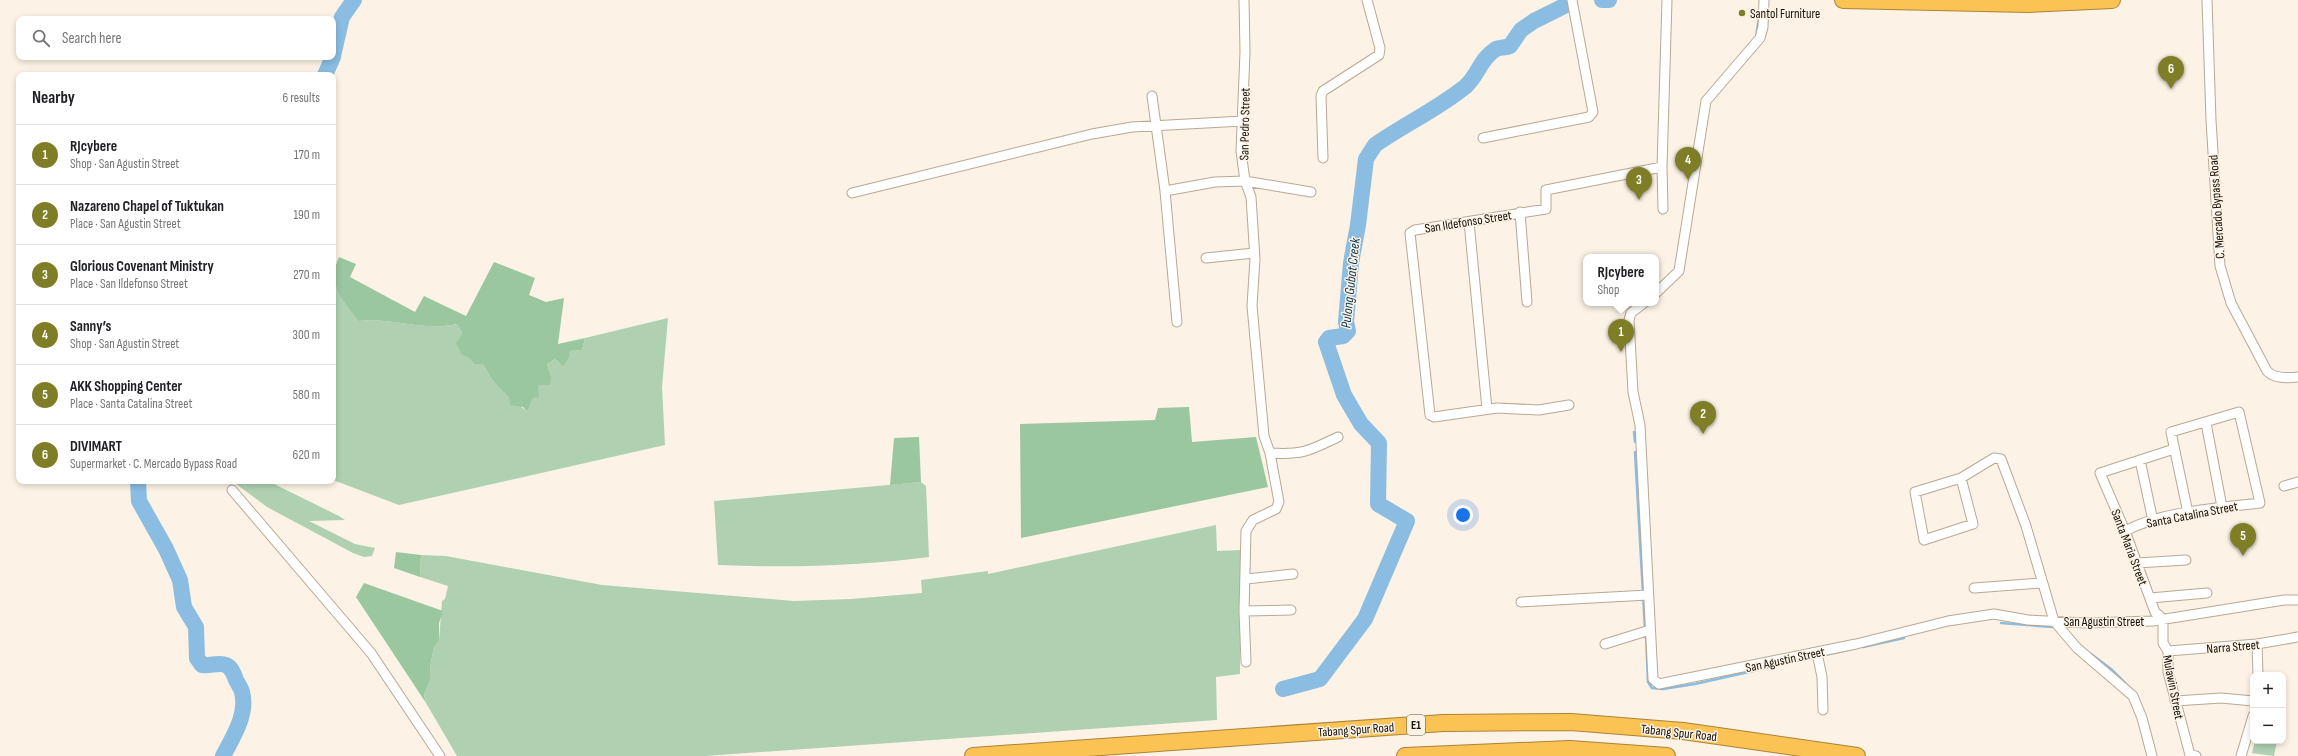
<!DOCTYPE html>
<html lang="en">
<head>
<meta charset="utf-8">
<style>
  :root { --surface:#fff; --page:#f2f2f2; --text:#202124; --muted:#757577; --line:#e0e0e0; --accent:#7f7e26 }
  body { margin:0; font-family:"Sofia Sans Condensed",sans-serif; background:var(--page); color:var(--text) }
  .controls { position:absolute; right:12px; bottom:12px; display:grid; overflow:hidden; border-radius:8px; box-shadow:0 2px 6px #0003 }
  .controls button { width:36px; height:36px; display:grid; place-items:center; padding:0; border:0; border-bottom:1px solid var(--line); background:var(--surface); color:var(--text); font:20px sans-serif }
  .you { position:absolute; left:1463px; top:515px; width:14px; height:14px; margin:-10px; border:3px solid #fff; border-radius:50%; background:#1a73e8; box-shadow:0 0 0 6px #1a73e833 }
  .badge { display:grid; place-items:center; width:26px; height:26px; border-radius:50%; background:var(--accent); color:#fff; font-size:13px; font-weight:700 }
  .pin { position:absolute; translate:-50% -33px; filter:drop-shadow(0 1px 2px #0008) }
  .pin::after { content:''; position:absolute; top:21px; width:14px; height:12px; background:inherit; clip-path:polygon(0 0,100% 0,50% 100%) }
  .popup { position:absolute; left:1583px; top:254px; width:76px; height:52px; box-sizing:border-box; display:grid; place-content:center; border-radius:8px; background:var(--surface); filter:drop-shadow(0 1px 3px #0005); font-size:13px; white-space:nowrap; color:var(--muted) }
  .popup b { font-size:15px; color:var(--text) }
  .popup::after { content:''; position:absolute; left:50%; top:100%; margin-left:-8px; border:8px solid transparent; border-top-color:var(--surface) }
  .list { margin:0; padding:0; list-style:none }
  h2 { display:flex; justify-content:space-between; align-items:center; height:52px; margin:0; padding:0 16px; font-size:17px }
  h2 small { font-size:13px; font-weight:400; color:var(--muted) }
  .list li { display:grid; grid-template-columns:26px 1fr auto; gap:12px; align-items:center; box-sizing:border-box; height:60px; padding:0 16px; border-top:1px solid var(--line) }
  .list b { display:block; font-size:15px; white-space:nowrap }
  .list p { margin:0; font-size:13px; white-space:nowrap; color:var(--muted) }
  .list em { font-size:13px; font-style:normal; color:var(--muted) }
  .icon { flex:none; width:22px; height:22px; fill:none; stroke:currentColor; stroke-width:2; stroke-linecap:round; stroke-linejoin:round }
  .map { position:relative; flex:none; width:2298px; height:756px; overflow:hidden }
  .search { position:absolute; background:var(--surface); box-shadow:0 2px 6px #0003; left:16px; top:16px; width:320px; height:44px; display:flex; align-items:center; gap:10px; box-sizing:border-box; padding:0 14px; border-radius:8px; color:var(--muted); font-size:15px }
  .panel { position:absolute; background:var(--surface); box-shadow:0 2px 6px #0003; left:16px; top:72px; width:320px; height:412px; border-radius:8px }
  .map>svg:first-child { display:block }
  .green { fill:#afd1b2 }
  .forest { fill:#9ac79f }
  .lines { fill:none; stroke-linecap:round; stroke-linejoin:round }
  .stream { stroke:#8abde1; stroke-width:2.5 }
  .river { stroke:#8abde1; stroke-width:16 }
  .street-casing { stroke:#b9a894; stroke-width:11 }
  .highway-casing { stroke:#aa8439; stroke-width:18 }
  .street { stroke:#fff; stroke-width:9 }
  .highway { stroke:#fac353; stroke-width:16 }
  .poi-dot { fill:#7f7e26; stroke:#fcf2e5; stroke-width:1.5 }
  .labels { text-anchor:middle; stroke-width:3; stroke-linejoin:round; paint-order:stroke }
  .shield { fill:#fcf2e5; stroke:#5a544a; stroke-width:1 }
  .shield-label { font-size:12px; font-weight:bold; fill:#151008 }
  .poi-label { font-size:13px; fill:#151008; stroke:#fcf2e5; text-anchor:start }
  .street-label { font-size:13px; fill:#151008; stroke:#fcf2e5 }
  .water-label { font-size:14px; font-style:italic; fill:#0b354e; stroke:#fcf2e5 }
</style>
</head>
<body>
<div class="map">
<svg width="2298" height="756" viewBox="0 0 2298 756">
  <rect width="100%" height="100%" fill="#fcf2e5"/>
  <path class="green" d="M333 283 358 321C391 317 426 332 457 324 470 333 461 351 474 364H483L492 380 527 412 538 385 551 376 547 364 555 359 563 367 570 351 582 350 585 338 668 318 662 387 665 445 399 505 333 480Z
    M232 481H268L339 516 345 520 309 521 355 544 375 548 372 556 364 557 353 553 267 507Z
    M921 482 926 486 929 557C859 566 789 568 718 565L714 501Z
    M1216 525 1217 551 1240 550V674L1216 677 1217 720 705 756H457L426 703 424 695 430 681V667L434 647 439 641 442 601 445 599 448 586 420 577 421 555 446 556 602 585 794 601 851 599 922 593 921 580 988 571V574Z
    M2255 741H2277L2274 756 2252 753Z"/>
  <path class="forest" d="M339 257 356 264 350 277 415 312 424 296 466 316 494 262 535 278 529 295 546 302 564 298 558 344 585 338 582 350 570 351 569 357 563 367 555 359 547 364 551 376 550 385H538L539 397 533 398 527 412 523 407 510 405 509 397 492 380 483 364H474L468 357 462 355 456 343 463 333 457 324C425 332 391 317 358 321 342 297 326 286 339 257Z
    M1189 407 1192 442 1256 437 1268 487 1021 538 1020 424 1155 420 1158 408Z
    M919 437 921 482 890 485 894 438Z
    M396 552 421 555 420 577 394 568Z
    M364 583 443 611 439 623V641L434 647 430 667V681L424 695 426 703 356 597Z"/>
  <g class="lines">
    <path class="stream" d="M1756 37 1759 17
      M1634 432 1635 442
      M1635 452 1645 629
      M2001 623 2052 627
      M1646 634 1648 682 1652 688 1663 689 1695 684 1815 657
      M1863 647 1904 638
      M2091 654 2111 669 2136 694
      M1820 656 1848 650"/>
    <path class="river" d="M1602 0H1609
      M333 56 342 17 354 0
      M325 75 333 57
      M138 481 139 501 166 549 180 580 184 607 196 627 197 658 202 665C210 666 220 662 226 665 232 668 234 674 236 680 238 684 241 688 242 692 248 714 233 737 223 756
      M1283 689 1320 679 1365 619 1407 521 1378 504 1379 443 1361 424 1344 395 1326 342 1329 338 1343 336 1348 331 1346 322 1351 263 1358 225 1366 159 1375 145C1405 124 1438 109 1466 86 1479 74 1480 59 1496 49 1500 47 1506 48 1510 46L1521 30 1534 21 1566 5"/>
    <defs>
      <path id="street" d="M1244 0 1245 52 1241 151 1245 181 1311 192
        M2207 0 2211 120 2220 266 2231 303 2267 371C2274 379 2288 378 2298 377
        M1152 96 1165 191
        M1483 138 1589 117 1593 112 1572 0
        M1323 158 1321 96 1323 91 1379 55 1380 48 1367 0
        M1662 167 1663 209
        M852 193 1092 134 1132 127 1243 121
        M1520 212 1527 302
        M1469 222 1487 409
        M1206 258 1254 253
        M1656 293 1679 271 1706 101 1760 38 1763 27 1764 0
        M1644 303 1631 313 1629 320 1633 392 1640 425 1653 679 1659 684 1856 644 1948 621 1994 614 2028 620 2085 623 2153 621 2284 600H2298
        M1177 322 1165 191 1215 182 1245 181 1251 197 1255 259 1252 306 1264 436 1270 453C1303 455 1309 451 1338 437
        M1569 405 1539 410 1497 408 1434 417 1430 415 1410 233 1415 230 1546 209V190L1662 167 1667 0
        M2206 423 2222 507
        M2174 449 2100 473 2125 531 2155 612 2163 619V643L2168 651V672L2190 755 2196 756
        M2140 460 2153 521
        M1961 478 1973 524 1924 540 1915 492 1961 478 1994 458 2001 459 2026 526 2054 621 2077 648 2133 696 2142 718 2152 756
        M2284 486 2298 482
        M232 490 371 653 440 756
        M2125 531C2163 511 2218 508 2260 503L2239 412 2171 432 2188 513
        M2137 563 2186 560
        M1246 579 1293 574
        M1974 588 2042 583
        M2150 598 2207 593
        M1521 602 1648 595
        M1244 611 1291 610
        M1605 644 1650 630
        M2257 644 2258 675
        M2168 651 2257 644 2298 637
        M1817 653 1822 677 1823 710
        M1246 662 1244 611 1246 531 1253 520 1276 509 1279 502 1270 453
        M2175 701 2221 698 2253 701
        M2241 756 2253 716"/>
      <path id="highway" d="M1843 0 2028 4 2112 0
        M973 756 1443 723 1571 722 1683 731 1857 756
        M1405 756 1570 749 1667 756"/>
    </defs>
    <use href="#street" class="street-casing"/>
    <use href="#highway" class="highway-casing"/>
    <use href="#street" class="street"/>
    <use href="#highway" class="highway"/>
  </g>
  <circle class="poi-dot" cx="1742" cy="13" r="4"/>
  <g class="labels">
    <rect class="shield" x="1407" y="715" width="18" height="20" rx="3"/>
    <g class="shield-label">
      <text x="1416" y="729">E1</text>
    </g>
    <g class="poi-label">
      <text x="1750" y="18">Santol Furniture</text>
    </g>
    <g class="street-label">
      <text transform="translate(1244 124) rotate(-89)" y="5">San Pedro Street</text>
      <text transform="translate(2216 207) rotate(-94)" y="5">C. Mercado Bypass Road</text>
      <text transform="translate(1468 221) rotate(-9)" y="5">San Ildefonso Street</text>
      <text transform="translate(2192 514) rotate(-11)" y="5">Santa Catalina Street</text>
      <text transform="translate(2130 547) rotate(69)" y="5">Santa Maria Street</text>
      <text x="2104" y="626">San Agustin Street</text>
      <text transform="translate(2233 646) rotate(-5)" y="5">Narra Street</text>
      <text transform="translate(1785 659) rotate(-12)" y="5">San Agustin Street</text>
      <text transform="translate(2174 687) rotate(79)" y="5">Mulawin Street</text>
      <text transform="translate(1356 729) rotate(-4)" y="5">Tabang Spur Road</text>
      <text transform="translate(1679 732) rotate(6)" y="5">Tabang Spur Road</text>
    </g>
    <g class="water-label">
      <text transform="translate(1350 283) rotate(-84)" y="5">Pulong Gubat Creek</text>
    </g>
  </g>
</svg>
<div class="controls">
<button>+</button>
<button>−</button>
</div>
<div class="you"></div>
<div class="pin badge" style="left:1621px;top:352px">1</div>
<div class="popup"><b>RJcybere</b>Shop</div>
<div class="pin badge" style="left:1703px;top:434px">2</div>
<div class="pin badge" style="left:1639px;top:200px">3</div>
<div class="pin badge" style="left:1688px;top:180px">4</div>
<div class="pin badge" style="left:2243px;top:556px">5</div>
<div class="pin badge" style="left:2171px;top:89px">6</div>
<div class="search"><svg class="icon" aria-label="search" viewBox="0 0 24 24"><circle cx="10" cy="10" r="6"/><path d="M15 15l6 6"/></svg>Search here</div>
<section class="panel">
<h2>Nearby<small>6 results</small></h2>
<ul class="list">
<li><span class="badge">1</span><div><b>RJcybere</b><p>Shop · San Agustin Street</p></div><em>170 m</em></li>
<li><span class="badge">2</span><div><b>Nazareno Chapel of Tuktukan</b><p>Place · San Agustin Street</p></div><em>190 m</em></li>
<li><span class="badge">3</span><div><b>Glorious Covenant Ministry</b><p>Place · San Ildefonso Street</p></div><em>270 m</em></li>
<li><span class="badge">4</span><div><b>Sanny’s</b><p>Shop · San Agustin Street</p></div><em>300 m</em></li>
<li><span class="badge">5</span><div><b>AKK Shopping Center</b><p>Place · Santa Catalina Street</p></div><em>580 m</em></li>
<li><span class="badge">6</span><div><b>DIVIMART</b><p>Supermarket · C. Mercado Bypass Road</p></div><em>620 m</em></li>
</ul>
</section>
</div>
</body>
</html>
